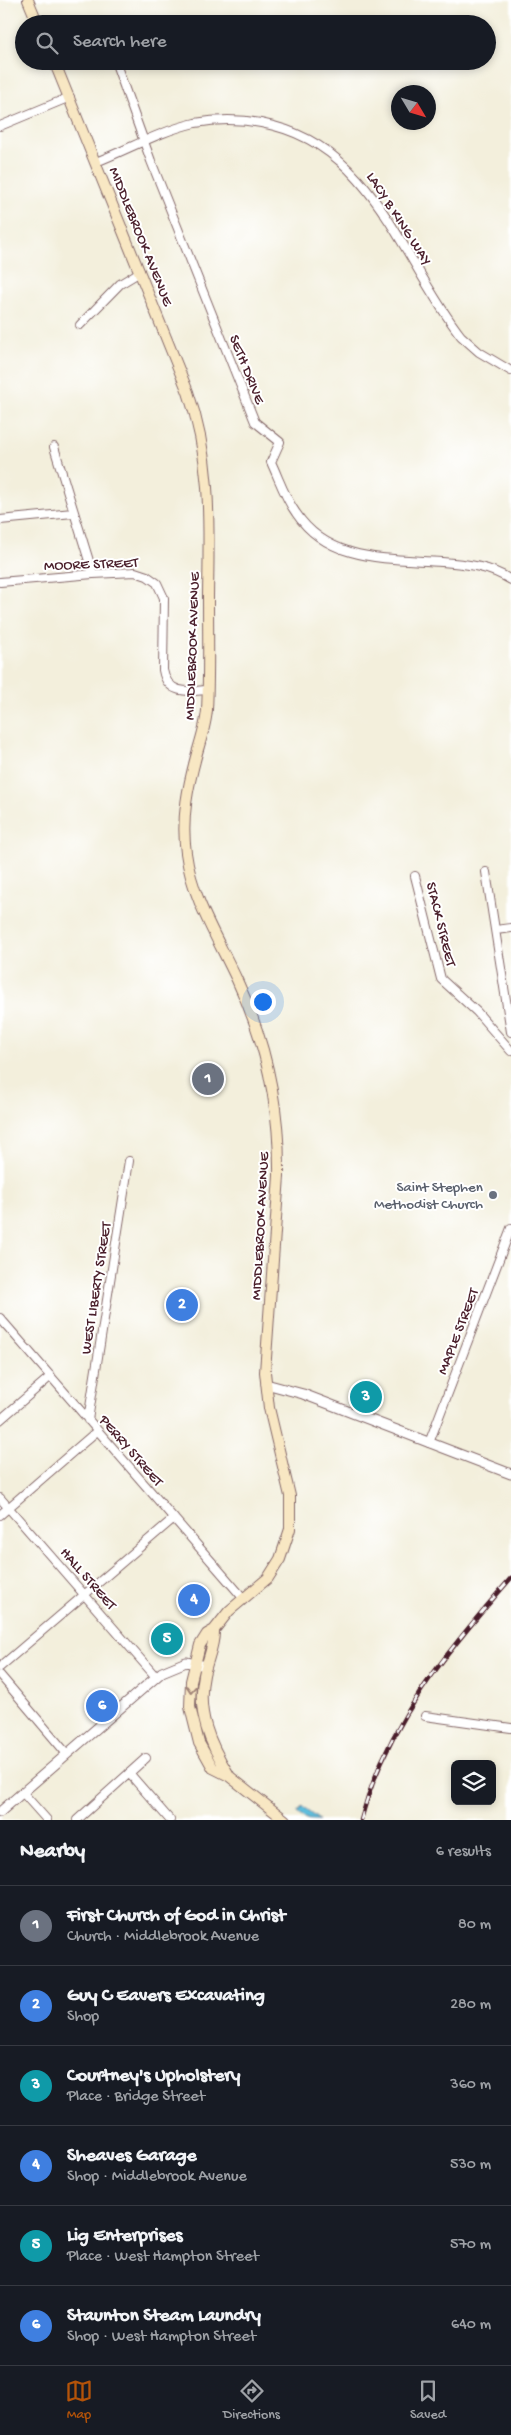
<!DOCTYPE html>
<html lang="en">
<head>
<meta charset="utf-8">
<style>
  :root { --surface:#171b24; --page:#20242c; --text:#f1f3f6; --muted:#9ea1a6; --line:#363941; --accent:#b45309 }
  body { margin:0; font-family:"Gochi Hand",sans-serif; background:var(--page); color:var(--text) }
  .controls { position:absolute; right:15px; bottom:15px; display:grid; overflow:hidden; border-radius:8px; box-shadow:0 2px 8px #0003 }
  .controls button { width:45px; height:45px; display:grid; place-items:center; padding:0; border:0; border-bottom:1px solid var(--line); background:var(--surface); color:var(--text); font:25px sans-serif }
  .compass { position:absolute; left:391px; top:85px; width:45px; height:45px; border-radius:50%; background:var(--surface); box-shadow:0 2px 8px #0003; rotate:128deg }
  .you { position:absolute; left:262px; top:1001px; width:18px; height:18px; margin:-12px; border:4px solid #fff; border-radius:50%; background:#1a73e8; box-shadow:0 0 0 8px #1a73e833 }
  .badge { display:grid; place-items:center; width:32px; height:32px; border-radius:50%; background:var(--accent); color:#fff; font-size:16px; font-weight:700 }
  .pin { position:absolute; translate:-50% -50%; border:2px solid #fff; box-shadow:0 1px 5px #0006 }
  .list { margin:0; padding:0; list-style:none }
  h2 { display:flex; justify-content:space-between; align-items:center; height:65px; margin:0; padding:0 20px; font-size:21px }
  h2 small { font-size:16px; font-weight:400; color:var(--muted) }
  .list li { display:grid; grid-template-columns:32px 1fr auto; gap:15px; align-items:center; box-sizing:border-box; height:80px; padding:0 20px; border-top:1px solid var(--line) }
  .list b { display:block; font-size:19px; white-space:nowrap }
  .list p { margin:0; font-size:16px; white-space:nowrap; color:var(--muted) }
  .list em { font-size:16px; font-style:normal; color:var(--muted) }
  .icon { flex:none; width:28px; height:28px; fill:none; stroke:currentColor; stroke-width:2; stroke-linecap:round; stroke-linejoin:round }
  .map { position:relative; flex:none; width:511px; height:1820px; overflow:hidden }
  .search { position:absolute; background:var(--surface); box-shadow:0 2px 8px #0003; left:15px; right:15px; top:15px; height:55px; display:flex; align-items:center; gap:12px; box-sizing:border-box; padding:0 18px; border-radius:28px; color:var(--muted); font-size:19px }
  .sheet { height:545px; background:var(--surface) }
  nav { display:flex; justify-content:space-around; align-items:center; box-sizing:border-box; height:70px; border-top:1px solid var(--line); background:var(--surface); font-size:14px; color:var(--muted) }
  nav a { display:grid; justify-items:center; gap:2px }
  nav .on { color:var(--accent) }
  .map>svg:first-child { display:block }
  .water { fill:#5ebedd; stroke:#546e84 }
  .lines { fill:none; stroke-linecap:round; stroke-linejoin:round }
  .minor-casing { stroke:#856869; stroke-width:10 }
  .tertiary-casing { stroke:#856869; stroke-width:11 }
  .secondary-casing { stroke:#856869; stroke-width:12 }
  .minor { stroke:#fff; stroke-width:8 }
  .tertiary { stroke:#fff; stroke-width:9 }
  .secondary { stroke:#f8e7c3; stroke-width:10 }
  .rail-casing { stroke:#4a1f2b; stroke-width:4.5 }
  .rail { stroke:#fff; stroke-width:2.5; stroke-dasharray:8; stroke-linecap:butt }
  .oneway { stroke:#a18377 }
  .worship-dot { fill:#6b7280; stroke:#fff; stroke-width:2 }
  .labels { text-anchor:middle; stroke-width:4; stroke-linejoin:round; paint-order:stroke }
  .street-label { font-size:15px; fill:#4a1f2b; stroke:#fff }
  .worship-label { font-size:15px; fill:#5b616d; stroke:#fff; text-anchor:end }
</style>
</head>
<body>
<div class="map">
<svg width="511" height="1820" viewBox="0 0 511 1820">
  <rect width="100%" height="100%" fill="#fff"/>
  <filter id="ink" filterUnits="userSpaceOnUse"><feTurbulence type="fractalNoise" baseFrequency=".02" numOctaves="2"/><feDisplacementMap in="SourceGraphic" scale="10" xChannelSelector="R" yChannelSelector="G"/><feConvolveMatrix kernelMatrix="1 2 1 2 8 2 1 2 1" color-interpolation-filters="sRGB"/></filter>
  <filter id="wash" filterUnits="userSpaceOnUse"><feTurbulence type="fractalNoise" baseFrequency=".0096" numOctaves="4" result="noise"/><feDisplacementMap in="SourceGraphic" scale="20" xChannelSelector="R" yChannelSelector="G"/><feGaussianBlur stdDeviation="1.12" result="paint"/><feColorMatrix in="noise" values="0 0 0 0 0 0 0 0 0 0 0 0 0 0 0 0 0 1.4 0 .05"/><feComposite in="paint" operator="in"/></filter>
  <g filter="url(#wash)">
    <rect width="100%" height="100%" fill="#f3efdc"/>
    <path class="water" d="M302 1807 319 1820C309 1820 305 1820 297 1813Z"/>
  </g>
  <g filter="url(#ink)">
    <g class="lines">
      <defs>
        <path id="minor" d="M115 61 151 161 255 422 280 442 271 462C279 479 285 498 296 513 329 563 389 558 442 562 467 564 489 566 511 580
          M0 126 70 97
          M96 162C129 149 160 131 195 123 222 118 248 119 274 126 375 152 403 262 461 336L479 352 511 371
          M80 325 120 284 140 272
          M54 447 93 574
          M0 520 73 513
          M0 582 93 574 135 572 147 576 157 583 164 598 163 670C167 694 187 692 206 690
          M486 872 511 1032
          M415 876 441 979 477 1012 511 1051
          M496 930 511 928
          M0 1318 244 1599
          M0 1420 51 1376
          M88 1420 129 1161
          M429 1443 511 1228
          M0 1498 156 1677
          M0 1515 97 1431
          M0 1667 174 1518
          M0 1675 67 1754
          M425 1716 511 1728
          M129 1773 170 1820
          M23 1793 47 1820
          M77 1820 146 1758"/>
        <path id="tertiary" d="M266 1384 303 1394 511 1474
          M0 1812 162 1672 186 1662 206 1666"/>
        <path id="secondary" d="M28 0 38 24
          M54 61 188 392C212 461 209 524 208 596 208 634 209 672 207 710 206 724 201 739 197 753 188 786 181 818 186 853 192 899 218 939 237 980 266 1042 280 1108 279 1176L265 1372 269 1408 290 1496V1529L280 1559 268 1578 229 1611 214 1630 207 1634 200 1645 191 1681 190 1707 199 1743 213 1768 229 1776 285 1820
          M214 1630C215 1645 207 1660 204 1675 196 1713 210 1744 229 1775"/>
      </defs>
      <use href="#minor" class="minor-casing"/>
      <use href="#tertiary" class="tertiary-casing"/>
      <use href="#secondary" class="secondary-casing"/>
      <use href="#minor" class="minor"/>
      <use href="#tertiary" class="tertiary"/>
      <use href="#secondary" class="secondary"/>
      <defs>
        <path id="rail" d="M361 1820C386 1724 447 1651 511 1578"/>
      </defs>
      <use href="#rail" class="rail-casing"/>
      <use href="#rail" class="rail"/>
    </g>
    <defs><path id="oneway-chevron" d="M-2-3.5L2.5 0L-2 3.5" fill="none" stroke-width="1.6" stroke-linecap="round" stroke-linejoin="round" transform="scale(1.25)"/></defs>
    <use class="oneway" href="#oneway-chevron" transform="translate(191 1689) rotate(94)"/>
  </g>
  <circle class="worship-dot" cx="493" cy="1195" r="5"/>
  <g class="labels">
    <g class="street-label">
      <text transform="translate(400 218) rotate(57)" y="5">LACY B KING WAY</text>
      <text transform="translate(142 236) rotate(68)" y="5">MIDDLEBROOK AVENUE</text>
      <text transform="translate(248 369) rotate(68)" y="5">SETH DRIVE</text>
      <text transform="translate(91 563) rotate(-2)" y="5">MOORE STREET</text>
      <text transform="translate(191 646) rotate(-88)" y="5">MIDDLEBROOK AVENUE</text>
      <text transform="translate(442 924) rotate(76)" y="5">STACK STREET</text>
      <text transform="translate(259 1226) rotate(-87)" y="5">MIDDLEBROOK AVENUE</text>
      <text transform="translate(95 1288) rotate(-81)" y="5">WEST LIBERTY STREET</text>
      <text transform="translate(457 1331) rotate(-69)" y="5">MAPLE STREET</text>
      <text transform="translate(132 1450) rotate(49)" y="5">PERRY STREET</text>
      <text transform="translate(89 1578) rotate(49)" y="5">HALL STREET</text>
    </g>
    <g class="worship-label">
      <text x="483" y="1191">Saint Stephen<tspan x="483" dy="17">Methodist Church</tspan></text>
    </g>
  </g>
</svg>
<div class="controls">
<button><svg class="icon" aria-label="layers" viewBox="0 0 24 24"><path d="M12 4l9 5-9 5-9-5zM3 14l9 5 9-5"/></svg></button>
</div>
<svg class="compass" viewBox="-18 -18 36 36"><path d="M0-13l5 13h-10z" fill="#e53935"/><path d="M0 13l5-13h-10z" fill="#9ea1a6"/></svg>
<div class="you"></div>
<div class="pin badge" style="left:208px;top:1079px;background:#6b7280">1</div>
<div class="pin badge" style="left:182px;top:1305px;background:#3f7fe0">2</div>
<div class="pin badge" style="left:366px;top:1397px;background:#0f9aa8">3</div>
<div class="pin badge" style="left:194px;top:1600px;background:#3f7fe0">4</div>
<div class="pin badge" style="left:167px;top:1639px;background:#0f9aa8">5</div>
<div class="pin badge" style="left:102px;top:1706px;background:#3f7fe0">6</div>
<div class="search"><svg class="icon" aria-label="search" viewBox="0 0 24 24"><circle cx="10" cy="10" r="6"/><path d="M15 15l6 6"/></svg>Search here</div>
</div>
<section class="sheet">
<h2>Nearby<small>6 results</small></h2>
<ul class="list">
<li><span class="badge" style="background:#6b7280">1</span><div><b>First Church of God in Christ</b><p>Church · Middlebrook Avenue</p></div><em>80 m</em></li>
<li><span class="badge" style="background:#3f7fe0">2</span><div><b>Guy C Eavers Excavating</b><p>Shop</p></div><em>280 m</em></li>
<li><span class="badge" style="background:#0f9aa8">3</span><div><b>Courtney's Upholstery</b><p>Place · Bridge Street</p></div><em>360 m</em></li>
<li><span class="badge" style="background:#3f7fe0">4</span><div><b>Sheaves Garage</b><p>Shop · Middlebrook Avenue</p></div><em>530 m</em></li>
<li><span class="badge" style="background:#0f9aa8">5</span><div><b>Lig Enterprises</b><p>Place · West Hampton Street</p></div><em>570 m</em></li>
<li><span class="badge" style="background:#3f7fe0">6</span><div><b>Staunton Steam Laundry</b><p>Shop · West Hampton Street</p></div><em>640 m</em></li>
</ul>
</section>
<nav>
<a class="on"><svg class="icon" aria-label="map" viewBox="0 0 24 24"><path d="M3 6l6-2 6 2 6-2v14l-6 2-6-2-6 2zM9 4v14M15 6v14"/></svg>Map</a>
<a><svg class="icon" aria-label="directions" viewBox="0 0 24 24"><path d="M12 3l9 9-9 9-9-9zM9 14v-3h6M13 9l2 2-2 2"/></svg>Directions</a>
<a><svg class="icon" aria-label="saved" viewBox="0 0 24 24"><path d="M7 4h10v16l-5-4-5 4z"/></svg>Saved</a>
</nav>
</body>
</html>
